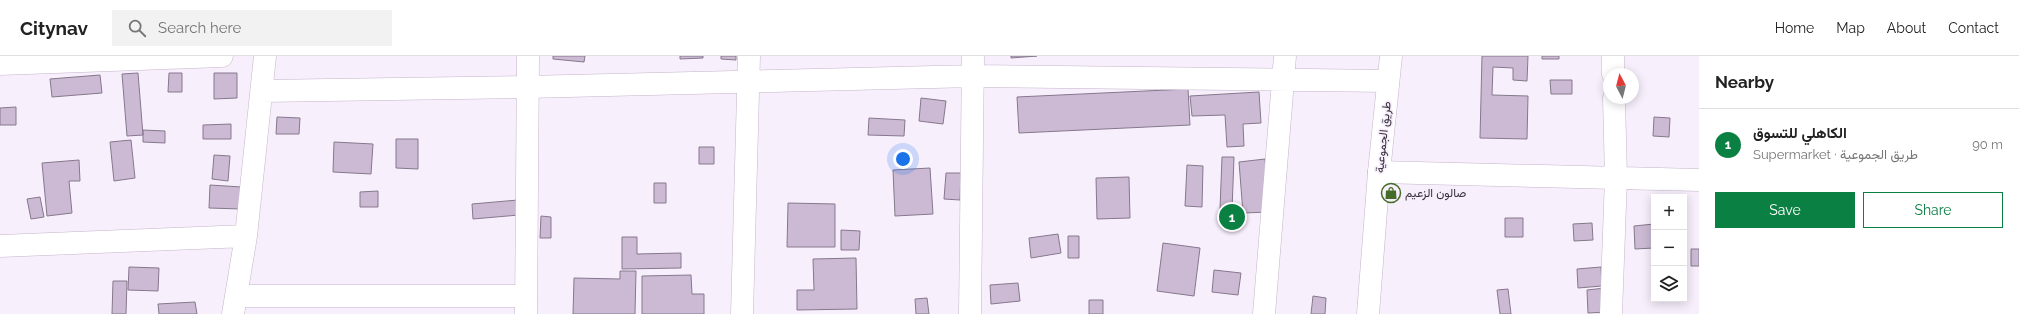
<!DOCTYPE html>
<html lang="en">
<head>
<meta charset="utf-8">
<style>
  :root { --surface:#fff; --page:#f2f2f2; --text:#222; --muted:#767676; --line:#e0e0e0; --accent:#0b8043 }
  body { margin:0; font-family:Raleway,Vazirmatn,sans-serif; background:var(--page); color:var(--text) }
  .controls { position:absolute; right:12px; bottom:12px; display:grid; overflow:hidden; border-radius:0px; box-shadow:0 2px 10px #0003 }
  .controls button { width:36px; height:36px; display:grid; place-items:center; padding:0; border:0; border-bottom:1px solid var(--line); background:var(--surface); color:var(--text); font:20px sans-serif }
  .compass { position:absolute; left:1603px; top:12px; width:36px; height:36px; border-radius:50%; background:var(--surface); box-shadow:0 2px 10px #0003; rotate:353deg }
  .you { position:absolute; left:903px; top:103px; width:14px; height:14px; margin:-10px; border:3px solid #fff; border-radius:50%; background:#1a73e8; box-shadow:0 0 0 6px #1a73e833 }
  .badge { display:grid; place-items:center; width:26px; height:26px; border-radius:50%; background:var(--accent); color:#fff; font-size:13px; font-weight:700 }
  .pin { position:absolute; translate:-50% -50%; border:2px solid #fff; box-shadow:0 1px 4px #0006 }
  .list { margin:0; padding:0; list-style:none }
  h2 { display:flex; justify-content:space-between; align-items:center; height:52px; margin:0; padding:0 16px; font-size:17px }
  h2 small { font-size:13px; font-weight:400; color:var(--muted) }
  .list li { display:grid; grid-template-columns:26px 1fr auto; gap:12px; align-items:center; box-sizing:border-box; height:72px; padding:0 16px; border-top:1px solid var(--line) }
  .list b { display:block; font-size:15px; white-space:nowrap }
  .list p { margin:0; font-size:13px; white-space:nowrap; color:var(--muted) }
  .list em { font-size:13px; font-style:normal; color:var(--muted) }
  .actions { display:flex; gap:8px; padding:12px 16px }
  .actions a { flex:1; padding:9px 0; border:1px solid var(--accent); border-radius:0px; text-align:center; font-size:14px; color:var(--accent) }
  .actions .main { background:var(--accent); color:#fff }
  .icon { flex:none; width:22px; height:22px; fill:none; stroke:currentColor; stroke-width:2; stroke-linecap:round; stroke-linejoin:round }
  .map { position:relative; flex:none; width:1699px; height:258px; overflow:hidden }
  header { display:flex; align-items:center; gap:24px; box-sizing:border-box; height:56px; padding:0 20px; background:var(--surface); border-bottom:1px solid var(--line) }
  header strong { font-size:19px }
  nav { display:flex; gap:22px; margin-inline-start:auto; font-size:14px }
  .search { width:280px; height:36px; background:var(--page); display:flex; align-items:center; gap:10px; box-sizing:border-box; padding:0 14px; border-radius:0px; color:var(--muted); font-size:15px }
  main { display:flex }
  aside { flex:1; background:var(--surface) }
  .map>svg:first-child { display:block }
  .building { fill:#ccbad5; stroke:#86788c }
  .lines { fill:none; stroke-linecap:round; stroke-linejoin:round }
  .minor-casing { stroke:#c4b4ca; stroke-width:23 }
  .major-casing { stroke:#c4b4ca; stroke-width:23 }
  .minor { stroke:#fff; stroke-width:22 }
  .major { stroke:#fff; stroke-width:22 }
  .labels { text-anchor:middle; stroke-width:3.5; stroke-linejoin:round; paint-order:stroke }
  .street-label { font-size:12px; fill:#363039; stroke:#f8effd }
  .poi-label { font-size:12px; fill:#363039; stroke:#f8effd; text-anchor:start }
</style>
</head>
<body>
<header>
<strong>Citynav</strong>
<div class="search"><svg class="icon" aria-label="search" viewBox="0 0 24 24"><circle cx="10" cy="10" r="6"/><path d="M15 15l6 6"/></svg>Search here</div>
<nav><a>Home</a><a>Map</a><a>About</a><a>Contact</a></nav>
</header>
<main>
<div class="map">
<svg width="1699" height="258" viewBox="0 0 1699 258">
  <rect width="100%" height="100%" fill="#f8effd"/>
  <path class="building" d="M553 0H585L584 6 553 3Z
    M680 0H703V2L680 3Z
    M721 0H736V4L721 3Z
    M1011 0H1037L1011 2Z
    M1482 0H1528L1527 25 1513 24V12L1493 11 1492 39 1528 40 1527 83 1480 82Z
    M1542 0H1559V3H1542Z
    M138 17 143 79 127 80 122 18Z
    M169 17H182V36H168Z
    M214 17H237V42L214 43Z
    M100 19 102 37 52 41 50 23Z
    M1550 24H1572V38H1551Z
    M1188 33 1190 69 1019 77 1017 41Z
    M1259 36 1261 67 1243 68 1244 90 1227 91 1225 59 1192 60 1190 40Z
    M921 42 946 45 943 68 919 65Z
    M16 51V69H0V52Z
    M277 61 300 62 299 78H276Z
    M1654 61 1670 62 1669 81 1653 80Z
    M869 62 905 64 904 80 868 79Z
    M231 68V83H203V69Z
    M143 74 165 75V87L143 86Z
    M396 83H418V113L396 112Z
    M131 84 135 122 114 125 110 86Z
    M334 86 373 88 371 118 333 116Z
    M699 91H714V108H699Z
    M214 99 230 100 228 125 212 123Z
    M1222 101H1234L1232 154 1220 153Z
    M1265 103 1270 156 1243 157 1239 106Z
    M79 104 80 125H69L72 157 47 160 42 107Z
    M1187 109 1203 110 1202 151 1185 150Z
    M930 112 933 158 895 160 893 114Z
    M946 117H961L960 144 944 143Z
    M1129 121 1130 162 1097 163 1096 122Z
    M654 127H666V147H654Z
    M210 129 242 131 241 153 209 152Z
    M378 135V151H360V136Z
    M40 141 44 161 31 163 27 143Z
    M518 144 519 159 473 163 472 148Z
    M788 147 835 148V191H787Z
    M541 160 551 161V182H540Z
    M1505 162H1523V181H1505Z
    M1592 167 1593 184 1574 185 1573 168Z
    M1654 168V192L1635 193 1634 170Z
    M841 174 860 175 859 194H841Z
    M1058 178 1061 197 1031 202 1029 182Z
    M1068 180H1079V202H1068Z
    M622 181H637V198L681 197V212L622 213Z
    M1163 187 1200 192 1194 240 1157 235Z
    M1691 193H1699V210H1691Z
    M856 202 857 253 797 254V234H814L813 203Z
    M129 211 159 212 158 235 128 234Z
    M1601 211 1602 230 1578 232 1577 213Z
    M1214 214 1241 217 1238 239 1212 236Z
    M620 215H636L635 258H573L574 222 620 223Z
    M691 219 692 238H704V258H642V220Z
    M113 225H127L126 258H112Z
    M1018 227 1020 245 991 248 990 229Z
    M1605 232 1607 256 1588 257 1587 234Z
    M1508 233 1511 258H1500L1497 234Z
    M1313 240 1326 242 1325 258H1311Z
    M927 242 929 258H916L915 243Z
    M1089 244H1103V258H1089Z
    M195 246 197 258H159L158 248Z"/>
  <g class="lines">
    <defs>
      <path id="minor" d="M1613 0V18
        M0 8 222 0
        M262 35 527 31 974 20 1388 25
        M1379 116 1699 124
        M0 190 246 180
        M237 240H526
        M233 258 246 180 265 0
        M526 258 528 0
        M742 258 749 0
        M970 258 973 0
        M1264 258 1285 0
        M1611 258 1616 122 1614 42"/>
      <path id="major" d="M1368 258 1379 116 1391 0"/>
    </defs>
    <use href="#minor" class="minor-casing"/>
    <use href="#major" class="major-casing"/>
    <use href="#minor" class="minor"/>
    <use href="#major" class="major"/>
  </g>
  <defs>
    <symbol id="shop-ring" viewBox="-11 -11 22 22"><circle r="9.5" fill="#f8effd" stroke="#446c27" stroke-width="1.5"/><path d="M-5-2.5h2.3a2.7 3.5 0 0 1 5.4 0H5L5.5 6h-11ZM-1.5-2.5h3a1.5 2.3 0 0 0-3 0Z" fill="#446c27"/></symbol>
  </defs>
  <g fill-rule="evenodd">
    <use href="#shop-ring" x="1380" y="126" width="22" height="22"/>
  </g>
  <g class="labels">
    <g class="street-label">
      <text transform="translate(1383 81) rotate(-84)" y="4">طريق الجموعية</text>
    </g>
    <g class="poi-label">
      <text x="1405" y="141">صالون الزعيم</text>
    </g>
  </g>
</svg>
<div class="controls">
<button>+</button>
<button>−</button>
<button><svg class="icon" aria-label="layers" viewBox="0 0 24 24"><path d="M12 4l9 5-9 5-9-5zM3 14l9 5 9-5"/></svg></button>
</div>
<svg class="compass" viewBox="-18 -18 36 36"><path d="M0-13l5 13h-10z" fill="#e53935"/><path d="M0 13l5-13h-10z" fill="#767676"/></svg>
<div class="you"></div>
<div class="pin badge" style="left:1232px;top:161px">1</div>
</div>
<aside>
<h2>Nearby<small></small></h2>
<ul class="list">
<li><span class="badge">1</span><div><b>الكاهلي للتسوق</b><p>Supermarket · طريق الجموعية</p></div><em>90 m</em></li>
</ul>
<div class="actions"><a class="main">Save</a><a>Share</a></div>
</aside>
</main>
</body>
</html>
